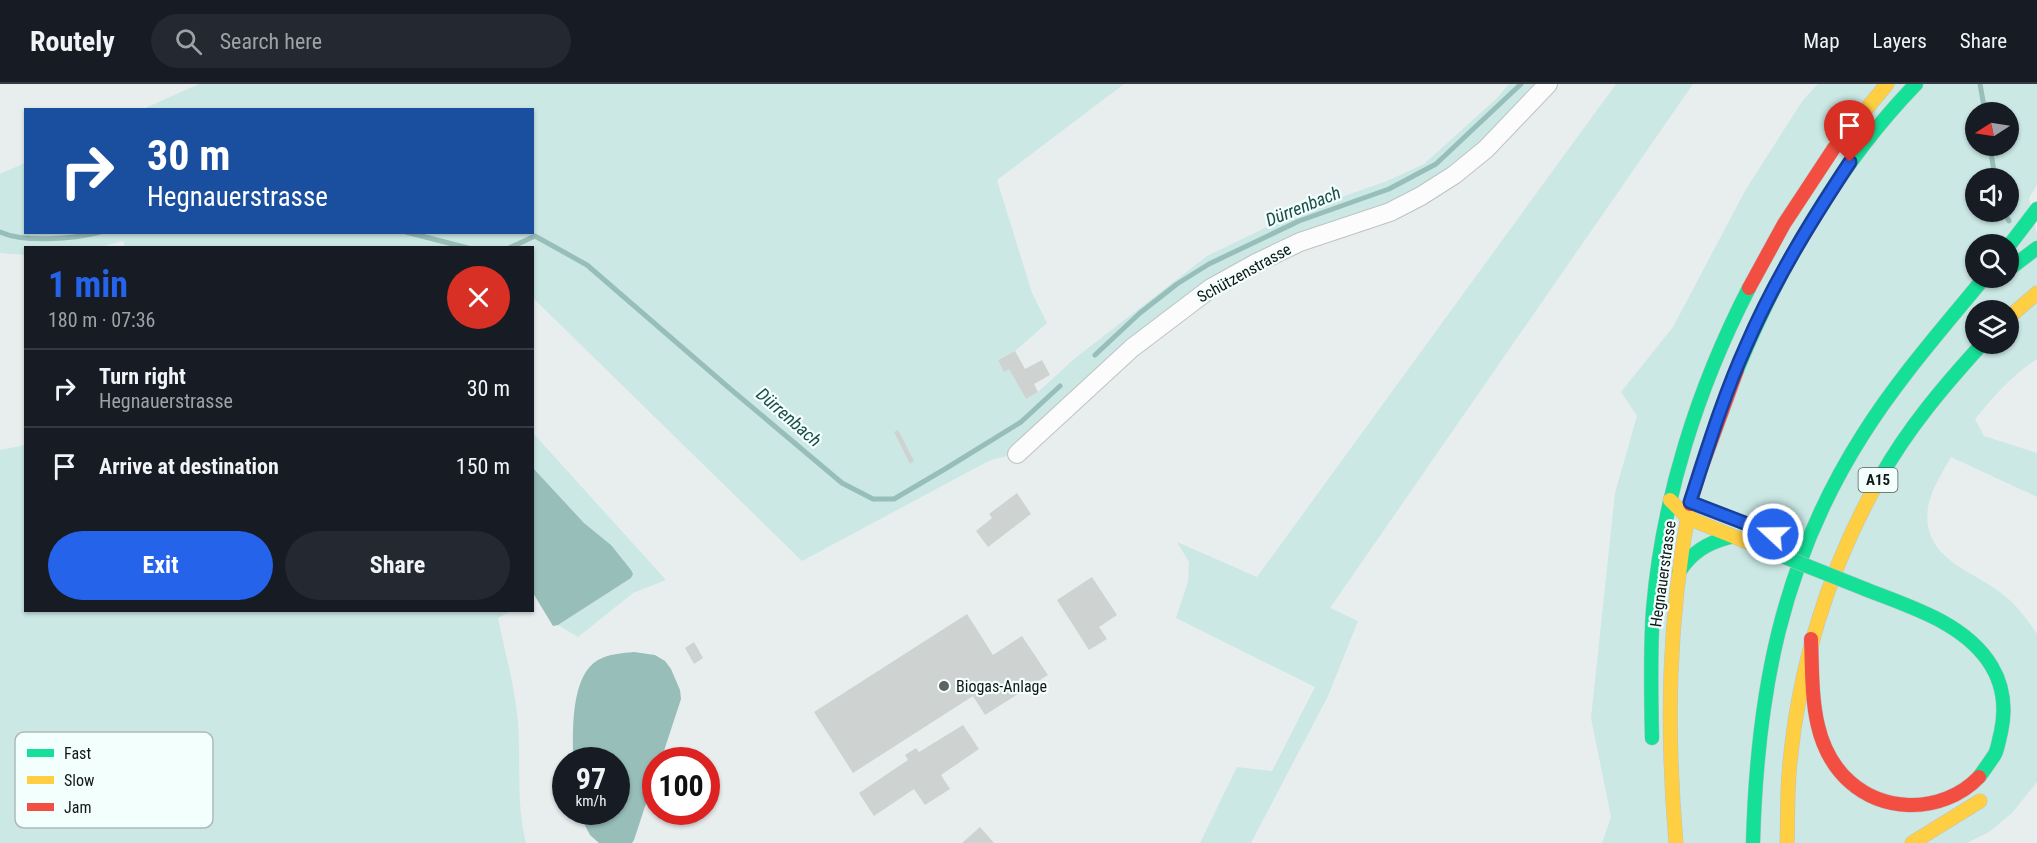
<!DOCTYPE html>
<meta charset="utf-8">
<style>
:root{--surface:#171b24;--page:#242831;--text:#f1f3f6;--muted:#9ea1a6;--line:#363941;--accent:#2563eb}
body{margin:0;font-family:"Roboto Condensed",sans-serif;background:var(--page);color:var(--text);height:100vh;display:flex;flex-direction:column;font-size:22px;white-space:nowrap}
*{box-sizing:border-box;margin:0}
p{font-size:20px;color:var(--muted)}
.icon{flex:none;width:33px;height:33px;fill:none;stroke:currentColor;stroke-width:2;stroke-linecap:round;stroke-linejoin:round}
.map{position:relative;flex:1;overflow:hidden}
.drawer{position:absolute;left:24px;top:162px;width:510px;height:366px;display:flex;flex-direction:column;background:var(--surface);border-radius:0px;box-shadow:0 2px 4px #0004}
.drawer>*{flex:none}
.banner{position:absolute;left:24px;top:24px;width:510px;height:126px;border-radius:0px;box-shadow:0 2px 4px #0004;background:#1a4fa0;color:#fff;overflow:hidden}
.needle{width:39px;rotate:258deg}
.controls{position:absolute;left:1965px;top:18px;display:grid;gap:12px}
.controls a{display:grid;place-items:center;width:54px;height:54px;border-radius:50%;background:var(--surface);box-shadow:0 2px 4px #0004;font-size:30px}
.speed{position:absolute;left:552px;top:663px;display:flex;gap:12px;font-size:30px;font-weight:700;text-align:center}
.speed>*{display:grid;place-content:center;width:78px;height:78px;border-radius:50%;background:var(--surface);box-shadow:0 2px 4px #0004;line-height:1}
.speed small{font-size:15px;font-weight:400}
.speed .limit{border:9px solid #d22;background:#fff;color:#111}
.pin{position:absolute;display:grid;place-items:center;width:51px;height:51px;color:#fff;margin:-62px -26px;border-radius:50% 50% 50% 0;rotate:-45deg;box-shadow:0 0 6px #0007}
.pin .icon{rotate:45deg}
.me{position:absolute;width:66px;margin:-33px;rotate:291deg;stroke-linejoin:round;filter:drop-shadow(0 0 4px #0008)}
.turn{display:flex;align-items:center;gap:21px;height:126px;padding:0 24px;font-size:27px}
.turn .icon{width:78px;height:78px;stroke-width:2.5}
.turn b{display:block;font-size:42px;line-height:51px}
.round{display:grid;place-items:center;flex:none;width:63px;height:63px;border-radius:32px;background:var(--page)}
.head{display:flex;align-items:center;justify-content:space-between;height:102px;padding:0 24px}
h1{font-size:36px;font-weight:700;line-height:45px;color:var(--accent)}
.cta{display:flex;gap:12px;margin-top:auto;padding:12px 24px}
.cta a{flex:1;height:69px;border-radius:36px;background:var(--accent);color:#fff;font-size:24px;font-weight:700;line-height:69px;text-align:center}
.cta a+a{background:var(--page);color:var(--text)}
ul{padding:0;list-style:none}
li{display:flex;align-items:center;gap:18px;height:78px;padding:0 24px;border-top:2px solid var(--line)}
li div{flex:1}
li b{display:block;font-size:22px}
li em{font-style:normal}
header{display:flex;align-items:center;gap:36px;box-sizing:border-box;height:84px;padding:0 30px;background:var(--surface);border-bottom:2px solid var(--line)}
header strong{font-size:28px}
nav{display:flex;gap:33px;margin-inline-start:auto;font-size:21px}
.search{width:420px;height:54px;background:var(--page);display:flex;align-items:center;gap:15px;box-sizing:border-box;padding:0 21px;border-radius:33px;color:var(--muted);font-size:22px}
.map>svg:first-child{display:block}
</style>
<header>
<strong>Routely</strong>
<div class="search"><svg class="icon" aria-label="search" viewBox="0 0 24 24"><circle cx="10" cy="10" r="6"/><path d="M15 15l6 6"/></svg>Search here</div>
<nav><a>Map</a><a>Layers</a><a>Share</a></nav>
</header>
<div class="map">
<svg width="2037" height="759" viewBox="0 0 2037 759">
<rect width="100%" height="100%" fill="#e8eeee"/>
<!-- green -->
<g fill="#cbe8e5" fill-rule="evenodd">
<polygon points="199,0 1124,0 997,96 1032,209 1047,239 1015,267 998,276 1004,287 1009,285 1026,315 1038,308 1074,275 1207,172 1296,129 1387,97 1424,80 1496,15 1509,0 1548,0 1454,91 1211,204 1017,370 994,375 981,381 802,477 533,214 532,164 125,164 123,157 100,163 26,164 25,171 0,169 0,90 25,79 26,148 532,148 532,26 143,25"/>
<polygon points="1616,0 1693,0 1330,524 1358,537 1328,612 1251,759 1200,759 1237,683 1272,687 1315,603 1176,534 1188,498 1189,478 1177,458 1257,493"/>
<path d="M1818 0H2037V101L2029 114 2037 151V275C2013 290 1993 313 1975 335L1984 352 2037 369V413L1951 373C1943 388 1931 405 1928 423 1921 471 1965 484 1997 506 2013 517 2026 533 2037 550V698L2012 729 1989 748 1967 759H1602L1611 733 1591 634 1615 409 1637 332 1621 308 1673 243 1746 105 1803 16ZM1976 28H2008V62H1976ZM1976 94H2008V128H1976ZM1976 160H2008V194H1976ZM1976 226H2008V260H1976Z"/>
<polygon points="532,348 666,496 633,509 578,553 558,541 631,494 611,461 584,439 533,384"/>
<path d="M25 361 26 526 511 527 498 534C505 568 515 603 518 639 521 679 516 720 526 759H0V366Z"/>
</g>
<!-- water -->
<g fill="#98beba">
<polygon points="533,384 584,439 611,461 631,486 633,490 631,494 558,541 553,542 533,509"/>
<path d="M634 568 655 571 665 577 671 585 680 606 681 615 661 676H656L655 692 634 756 632 759H599L590 751 578 728H616V676H573C573 649 570 592 598 576 609 570 622 569 634 568Z"/>
</g>
<g fill="none" stroke-linecap="round" stroke-linejoin="round">
<!-- stream -->
<g stroke="#98beba" stroke-width="5">
<polyline points="1980,0 1985,28"/>
<polyline points="1990,62 1995,94"/>
<polyline points="2004,128 2009,137"/>
<path d="M0 148C25 159 74 155 100 148"/>
<polyline points="406,148 468,164"/>
<polyline points="509,164 535,152 587,181 728,303 842,399 873,415 894,415 945,385 1021,338 1060,302"/>
<polyline points="1095,271 1140,229 1177,200 1209,180 1299,137 1389,105 1436,80 1521,0"/>
</g>
</g>
<!-- building -->
<g fill="#ced3d2">
<polygon points="1015,267 1025,285 1042,276 1050,291 1034,300 1038,308 1026,315 1009,285 1004,288 998,276"/>
<polygon points="898,346 914,377 910,380 894,348"/>
<polygon points="1017,409 1031,430 988,463 976,447 992,434 989,430"/>
<polygon points="1092,493 1117,531 1099,543 1107,555 1089,566 1057,516"/>
<polygon points="967,530 993,571 1022,552 1048,591 985,631 973,612 853,689 814,628"/>
<polygon points="694,558 703,574 694,580 685,564"/>
<polygon points="963,641 979,665 941,691 950,705 925,721 914,705 874,732 859,709 908,676 905,671 916,664 919,668"/>
<polygon points="980,743 994,759 962,759"/>
</g>
<g fill="none" stroke-linecap="round" stroke-linejoin="round">
<defs>
<polyline id="street" points="1017,370 1132,264 1211,204 1256,179 1300,158 1390,128 1421,112 1454,91 1486,65 1548,0"/>
<g id="fast">
<polyline points="2008,163 2037,125"/>
<polyline points="2008,186 2037,164"/>
<path d="M1737 286C1779 184 1839 79 1916 0"/>
<path d="M1880 394C1908 344 1943 303 1982 260"/>
<path d="M1679 488C1692 468 1707 459 1730 453"/>
<path d="M1865 505C1890 515 1917 524 1941 537 1985 561 2012 597 2001 648 1999 655 1998 664 1995 670 1990 678 1984 686 1979 693"/>
<path d="M1652 654C1651 611 1650 569 1653 526 1662 415 1698 303 1749 204"/>
<path d="M1753 759C1757 610 1781 480 1862 352 1897 296 1942 245 1984 194"/>
</g>
<g id="slow">
<polyline points="1834,64 1887,0"/>
<polyline points="2008,234 2037,209"/>
<polyline points="1670,416 1688,434 1767,466"/>
<path d="M1676 759C1666 643 1668 535 1690 420"/>
<path d="M1787 759C1788 736 1787 713 1789 690 1797 587 1828 485 1880 394"/>
<polyline points="1912,759 1980,717"/>
</g>
<g id="jam">
<polyline points="1749,204 1784,140 1834,64"/>
<polyline points="1690,420 1699,390 1737,286"/>
<path d="M1811 555C1813 605 1809 662 1850 698 1867 713 1886 720 1908 721 1934 722 1961 712 1979 693"/>
</g>
</defs>
<!-- street casing -->
<use href="#street" stroke="#bec3c3" stroke-width="20"/>
<!-- fast casing -->
<use href="#fast" stroke="#bec3c3" stroke-width="15"/>
<!-- slow casing -->
<use href="#slow" stroke="#bec3c3" stroke-width="15"/>
<!-- jam casing -->
<use href="#jam" stroke="#bec3c3" stroke-width="15"/>
<!-- street -->
<use href="#street" stroke="#fcfcfc" stroke-width="18"/>
<!-- fast -->
<use href="#fast" stroke="#16e098" stroke-width="14"/>
<!-- slow -->
<use href="#slow" stroke="#ffcf43" stroke-width="14"/>
<!-- jam -->
<use href="#jam" stroke="#f24e42" stroke-width="14"/>
<defs>
<polyline id="fast-bridge" points="1767,466 1865,505"/>
</defs>
<!-- fast-bridge casing -->
<use href="#fast-bridge" stroke="#bec3c3" stroke-width="15" stroke-linecap="butt"/>
<!-- fast-bridge -->
<use href="#fast-bridge" stroke="#16e098" stroke-width="14"/>
</g>
<g fill="none" stroke-linecap="round" stroke-linejoin="round">
<defs>
<path id="route" d="M1773 450 1690 418C1707 366 1723 313 1746 262 1774 197 1811 137 1850 78"/>
</defs>
<!-- route casing -->
<use href="#route" stroke="#184099" stroke-width="15"/>
<!-- route -->
<use href="#route" stroke="#2563eb" stroke-width="10"/>
</g>
<!-- markers -->
<circle fill="#5d6262" stroke="#f2fffd" stroke-width="2" cx="944" cy="602" r="6"/>
<g text-anchor="middle" dominant-baseline="central" stroke-width="4.5" stroke-linejoin="round" paint-order="stroke">
<!-- shield labels -->
<rect fill="#f2fffd" stroke="#555c5b" stroke-width="1.5" x="1858.5" y="384" width="39" height="24" rx="4.5"/>
<g font-size="15" font-weight="bold" fill="#121616">
<text x="1878" y="396">A15</text>
</g>
<!-- street labels -->
<g font-size="16" fill="#121616" stroke="#f2fffd">
<text transform="translate(1244 189) rotate(-29)">Schützenstrasse</text>
<text transform="translate(1663 490) rotate(-82)">Hegnauerstrasse</text>
</g>
<!-- poi labels -->
<g font-size="16" fill="#121616" stroke="#f2fffd" text-anchor="start">
<text x="956" y="602">Biogas-Anlage</text>
</g>
<!-- water labels -->
<g font-size="18" font-style="italic" fill="#1d4c48" stroke="#f2fffd">
<text transform="translate(1303 122) rotate(-22)">Dürrenbach</text>
<text transform="translate(789 333) rotate(41)">Dürrenbach</text>
</g>
</g>
<!-- legend -->
<rect x="15" y="648" width="198" height="96" rx="9" fill="#f2fffd" stroke="#afb9b8" stroke-width="1.5"/>
<rect x="27" y="665" width="27" height="8" fill="#16e098"/>
<rect x="27" y="692" width="27" height="8" fill="#ffcf43"/>
<rect x="27" y="719" width="27" height="8" fill="#f24e42"/>
<g font-size="16" fill="#121616">
<text x="64" y="675">Fast</text>
<text x="64" y="702">Slow</text>
<text x="64" y="729">Jam</text>
</g>
</svg>
<div class="controls">
<a><svg class="needle" viewBox="-14 -14 28 28"><path d="M0-13l5 13h-10z" fill="#e53935"/><path d="M0 13l5-13h-10z" fill="#9ea1a6"/></svg></a>
<a><svg class="icon" aria-label="sound" viewBox="0 0 24 24"><path d="M4 9h4l5-4v14l-5-4H4zM17 9q2 3 0 6"/></svg></a>
<a><svg class="icon" aria-label="search" viewBox="0 0 24 24"><circle cx="10" cy="10" r="6"/><path d="M15 15l6 6"/></svg></a>
<a><svg class="icon" aria-label="layers" viewBox="0 0 24 24"><path d="M12 4l9 5-9 5-9-5zM3 14l9 5 9-5"/></svg></a>
</div>
<div class="speed"><div>97<small>km/h</small></div><div class="limit">100</div></div>
<div class="pin" style="left:1850px;top:78px;background:#d93025"><svg class="icon" aria-label="arrive" viewBox="0 0 24 24"><path d="M6 21V4h12l-3 4 3 4H6"/></svg></div>
<svg class="me" style="left:1773px;top:450px" viewBox="-20 -20 40 40"><circle r="17" fill="#2563eb" stroke="#fff" stroke-width="3"/><path d="M0-11L8 9 0 5-8 9z" fill="#fff"/></svg>
<div class="banner">
<div class="turn"><svg class="icon" aria-label="right" viewBox="0 0 24 24"><path d="M7 20v-9h11M14 6l5 5-5 5"/></svg><div><b>30 m</b>Hegnauerstrasse</div></div>
</div>
<section class="drawer">
<div class="head"><div><h1>1 min</h1><p>180 m · 07:36</p></div><a class="round" style="background:#d93025;color:#fff"><svg class="icon" aria-label="close" viewBox="0 0 24 24"><path d="M6 6l12 12M18 6L6 18"/></svg></a></div>
<ul>
<li><svg class="icon" aria-label="right" viewBox="0 0 24 24"><path d="M7 20v-9h11M14 6l5 5-5 5"/></svg><div><b>Turn right</b><p>Hegnauerstrasse</p></div><em>30 m</em></li>
<li><svg class="icon" aria-label="arrive" viewBox="0 0 24 24"><path d="M6 21V4h12l-3 4 3 4H6"/></svg><div><b>Arrive at destination</b></div><em>150 m</em></li>
</ul>
<div class="cta"><a>Exit</a><a>Share</a></div>
</section>
</div>
